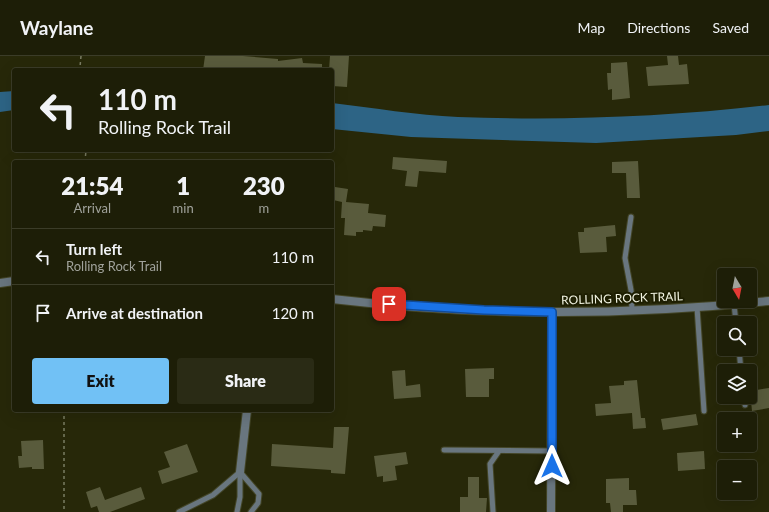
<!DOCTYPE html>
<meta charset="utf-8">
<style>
:root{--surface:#1d1e07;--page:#2a2b15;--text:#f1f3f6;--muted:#a0a29b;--line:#3b3c28;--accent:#71c1f5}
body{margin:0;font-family:Lato,sans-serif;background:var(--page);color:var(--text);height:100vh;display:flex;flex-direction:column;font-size:15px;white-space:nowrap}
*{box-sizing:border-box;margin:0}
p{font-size:13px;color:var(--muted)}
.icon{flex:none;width:22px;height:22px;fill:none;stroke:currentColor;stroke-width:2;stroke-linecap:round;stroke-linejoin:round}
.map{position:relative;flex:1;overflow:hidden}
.drawer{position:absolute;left:12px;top:104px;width:322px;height:252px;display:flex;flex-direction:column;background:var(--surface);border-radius:4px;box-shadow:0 4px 16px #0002,0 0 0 1px var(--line)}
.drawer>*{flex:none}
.guide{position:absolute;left:12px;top:12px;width:322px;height:84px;border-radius:4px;box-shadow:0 4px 16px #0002,0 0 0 1px var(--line);background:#1d1e07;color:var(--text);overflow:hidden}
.needle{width:26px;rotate:170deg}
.fabs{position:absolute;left:717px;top:212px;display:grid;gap:8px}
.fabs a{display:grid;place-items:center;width:40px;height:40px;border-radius:4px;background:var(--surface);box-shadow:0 4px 16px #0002,0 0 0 1px var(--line);font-size:20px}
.pin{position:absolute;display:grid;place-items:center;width:34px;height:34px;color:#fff;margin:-17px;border-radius:8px;box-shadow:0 2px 6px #0006}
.me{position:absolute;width:44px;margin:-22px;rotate:0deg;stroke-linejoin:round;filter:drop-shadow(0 0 3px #0008)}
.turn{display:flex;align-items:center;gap:14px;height:84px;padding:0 20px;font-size:18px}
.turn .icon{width:52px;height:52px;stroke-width:2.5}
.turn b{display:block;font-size:28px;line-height:34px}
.eta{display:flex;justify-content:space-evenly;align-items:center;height:68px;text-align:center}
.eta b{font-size:24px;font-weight:800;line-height:28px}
.primary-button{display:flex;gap:8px;margin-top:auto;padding:8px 20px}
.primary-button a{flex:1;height:46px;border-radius:4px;background:var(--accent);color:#111;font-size:16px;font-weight:800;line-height:46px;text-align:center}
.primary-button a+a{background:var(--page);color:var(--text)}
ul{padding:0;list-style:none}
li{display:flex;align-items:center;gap:12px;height:56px;padding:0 20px;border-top:1px solid var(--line)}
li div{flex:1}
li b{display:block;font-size:15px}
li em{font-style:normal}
header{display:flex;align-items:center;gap:24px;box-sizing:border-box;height:56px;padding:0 20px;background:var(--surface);border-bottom:1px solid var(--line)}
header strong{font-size:19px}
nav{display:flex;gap:22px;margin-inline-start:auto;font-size:14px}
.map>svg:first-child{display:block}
</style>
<header>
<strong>Waylane</strong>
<nav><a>Map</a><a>Directions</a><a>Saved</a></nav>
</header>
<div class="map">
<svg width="769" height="456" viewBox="0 0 769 456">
<rect width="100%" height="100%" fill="#272809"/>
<!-- water -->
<g fill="#2d6485">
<polygon points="14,35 14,54 0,56 0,36"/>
<path d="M332 47C374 52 416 59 458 61 561 65 667 61 769 49V75L736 79 596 87 411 81 332 73Z"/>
</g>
<!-- building -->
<g fill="#595b3c">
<polygon points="205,0 243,0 278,3 278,5 302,2 303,7 322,8 322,14 203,14"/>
<polygon points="330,0 349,0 347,31 332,30 332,14 329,14"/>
<polygon points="667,0 678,0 679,9 687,8 689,28 648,30 646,11 668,9"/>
<polygon points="627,6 630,42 612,44 612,33 608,34 607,17 611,17 611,7"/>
<polygon points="393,101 447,105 446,117 419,115 417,131 405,130 407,115 392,113"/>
<polygon points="638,105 640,142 627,142 626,117 612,117 612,106"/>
<polygon points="335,131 348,133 346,146 369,148 368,157 386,159 385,171 373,170 372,175 363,174 363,176 356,176 356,180 344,179 345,162 341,162 342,146 333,144"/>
<polygon points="615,169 616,180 606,181 607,196 580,197 578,176 584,176 584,172"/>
<polygon points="494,312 494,323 489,323 489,341 466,341 465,313"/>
<polygon points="405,314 406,330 420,328 421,341 394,343 392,315"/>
<polygon points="637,324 641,362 645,362 646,372 633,373 632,357 596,360 595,348 611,347 609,330 624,329 624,325"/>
<polygon points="769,332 769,352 752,355 750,335"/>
<polygon points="696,358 698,369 663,374 661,363"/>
<polygon points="334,371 349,371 345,418 331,417 331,414 271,410 272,388 333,392"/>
<polygon points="43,384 44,413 32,413 32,411 19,412 18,400 22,400 21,385"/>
<polygon points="187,388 198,416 162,428 158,415 170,411 164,396"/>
<polygon points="704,395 705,413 678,415 677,397"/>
<polygon points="406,396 408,408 395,410 397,424 383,426 383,420 377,421 374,400"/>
<polygon points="468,421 479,421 479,442 487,442 486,456 460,456 460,441 468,441"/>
<polygon points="629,422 629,434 636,434 637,449 623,449 623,456 611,456 610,447 606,447 606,423"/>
<polygon points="100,431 105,444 141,431 145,443 110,456 99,456 97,450 91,452 86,436"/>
</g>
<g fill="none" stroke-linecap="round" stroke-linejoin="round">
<defs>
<g id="lane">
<polyline points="631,161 625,202 631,234 632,254"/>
<polyline points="734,248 736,267"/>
<polyline points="697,251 704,355"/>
<polyline points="739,293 741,315"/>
<polyline points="744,341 745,349"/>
<polyline points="444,394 552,395"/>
<polyline points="240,416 259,438 258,447 251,456"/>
<polyline points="179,456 213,439 240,416"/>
<polyline points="237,456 240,441 240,416"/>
<polyline points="493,456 490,408 499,395"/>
</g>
<g id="street">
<polyline points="0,227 14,225"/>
<path d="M332 243C476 260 624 260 769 245"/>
<polyline points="240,416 247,354"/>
<polyline points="551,456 552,256"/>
</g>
</defs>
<!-- lane casing -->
<use href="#lane" stroke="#434527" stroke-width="7"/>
<!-- street casing -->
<use href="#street" stroke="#434527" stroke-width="10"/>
<!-- path -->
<g stroke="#7a7c62" stroke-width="1.5" stroke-dasharray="3 3" stroke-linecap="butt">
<polyline points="81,0 80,11 84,14"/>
<polyline points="85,106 86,94"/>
<polyline points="64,354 64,456"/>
</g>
<!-- lane -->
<use href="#lane" stroke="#69767f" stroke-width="5"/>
<!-- street -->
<use href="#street" stroke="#69767f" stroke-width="8"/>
</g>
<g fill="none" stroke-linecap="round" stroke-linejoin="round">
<defs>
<polyline id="route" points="389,248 484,254 552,256 552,410"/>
</defs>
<!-- route casing -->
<use href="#route" stroke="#114b97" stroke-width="10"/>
<!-- route -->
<use href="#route" stroke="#1a73e8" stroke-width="7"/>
</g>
<g text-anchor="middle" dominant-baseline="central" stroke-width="4" stroke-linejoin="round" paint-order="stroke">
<!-- street labels -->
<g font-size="12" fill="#f2f4e2" stroke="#1d1e01">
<text transform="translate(622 242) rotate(-2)">ROLLING ROCK TRAIL</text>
</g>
</g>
</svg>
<div class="fabs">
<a><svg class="needle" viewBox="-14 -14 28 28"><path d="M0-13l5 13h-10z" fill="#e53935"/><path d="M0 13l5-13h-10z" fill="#a0a29b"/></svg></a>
<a><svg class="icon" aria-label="search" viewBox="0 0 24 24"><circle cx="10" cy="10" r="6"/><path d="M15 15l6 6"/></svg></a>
<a><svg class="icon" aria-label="layers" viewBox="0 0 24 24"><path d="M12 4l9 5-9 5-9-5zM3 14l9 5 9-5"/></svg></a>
<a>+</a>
<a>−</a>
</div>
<div class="pin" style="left:389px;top:248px;background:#d93025"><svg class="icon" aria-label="arrive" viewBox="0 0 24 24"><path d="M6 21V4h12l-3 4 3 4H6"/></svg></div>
<svg class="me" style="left:552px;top:410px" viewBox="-20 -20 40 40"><path d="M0-17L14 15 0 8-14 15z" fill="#1a73e8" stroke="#fff" stroke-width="4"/></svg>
<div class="guide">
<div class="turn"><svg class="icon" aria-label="left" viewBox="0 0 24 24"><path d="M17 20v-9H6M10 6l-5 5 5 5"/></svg><div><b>110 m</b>Rolling Rock Trail</div></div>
</div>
<section class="drawer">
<div class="eta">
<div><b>21:54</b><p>Arrival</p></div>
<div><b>1</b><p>min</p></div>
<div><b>230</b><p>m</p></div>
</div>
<ul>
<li><svg class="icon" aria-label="left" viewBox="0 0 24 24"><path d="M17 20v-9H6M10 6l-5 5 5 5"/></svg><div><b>Turn left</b><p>Rolling Rock Trail</p></div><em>110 m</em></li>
<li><svg class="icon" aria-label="arrive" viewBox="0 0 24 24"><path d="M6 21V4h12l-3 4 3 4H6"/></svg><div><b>Arrive at destination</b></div><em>120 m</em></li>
</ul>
<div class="primary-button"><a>Exit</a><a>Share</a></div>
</section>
</div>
